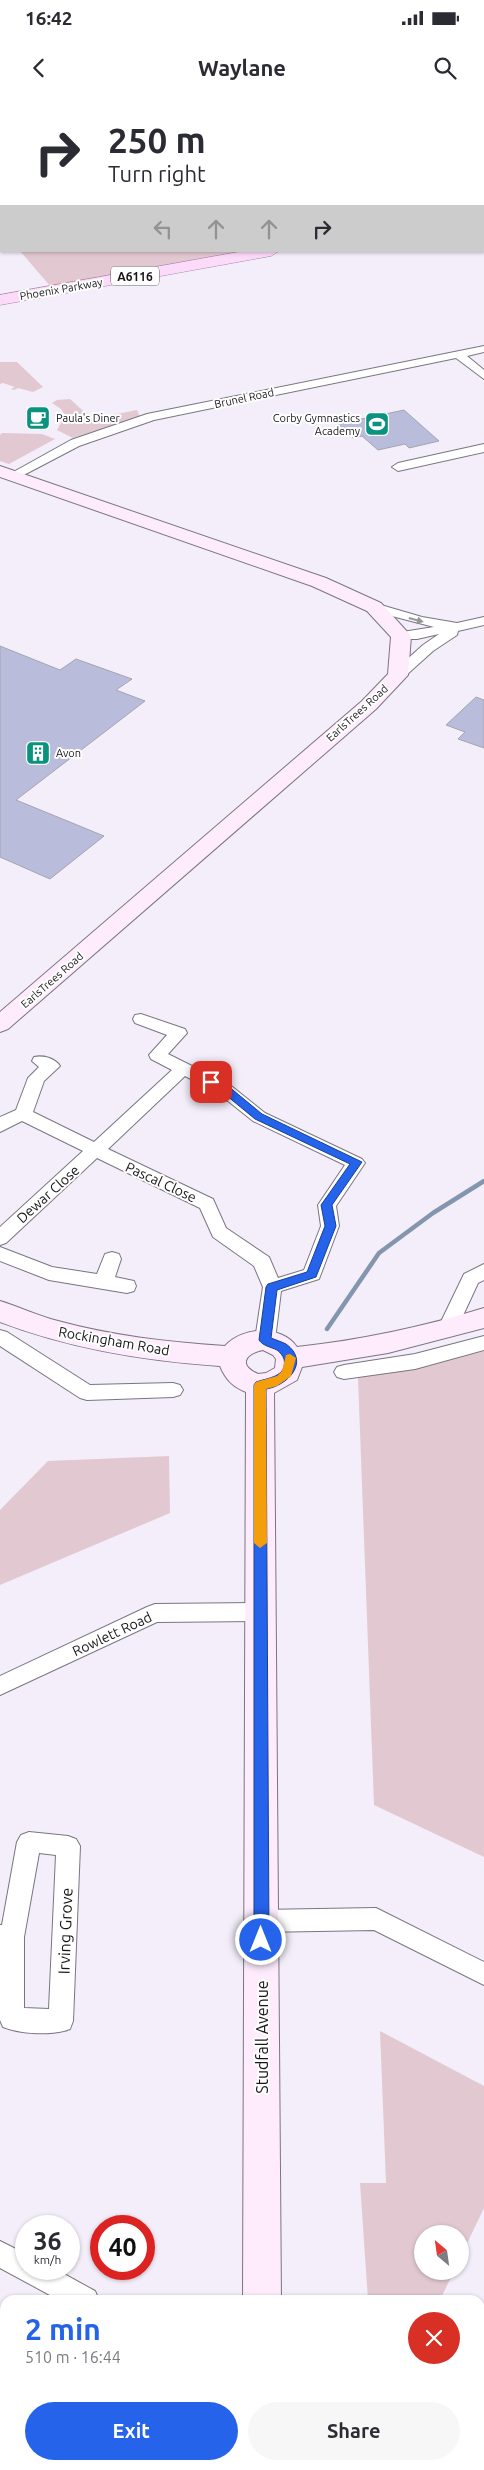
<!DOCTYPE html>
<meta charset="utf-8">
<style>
:root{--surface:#fff;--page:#f7f7f7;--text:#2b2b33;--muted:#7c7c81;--accent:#2563eb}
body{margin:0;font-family:Ubuntu,sans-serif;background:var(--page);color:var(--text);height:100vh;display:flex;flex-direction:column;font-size:19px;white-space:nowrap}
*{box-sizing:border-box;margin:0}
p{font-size:16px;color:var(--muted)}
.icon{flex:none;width:28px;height:28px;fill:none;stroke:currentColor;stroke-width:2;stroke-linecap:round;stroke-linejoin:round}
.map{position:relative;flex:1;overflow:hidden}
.panel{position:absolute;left:0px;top:2195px;width:485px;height:175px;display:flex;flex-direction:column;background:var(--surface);border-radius:15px 15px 0 0;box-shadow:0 1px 4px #0004}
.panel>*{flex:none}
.banner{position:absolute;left:0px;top:0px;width:485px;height:152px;box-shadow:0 1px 4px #0004;background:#fff;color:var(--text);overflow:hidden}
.needle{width:32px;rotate:331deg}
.fabs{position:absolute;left:414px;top:2125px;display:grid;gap:10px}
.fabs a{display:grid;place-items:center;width:55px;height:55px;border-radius:50%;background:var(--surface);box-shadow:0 1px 4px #0004;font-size:25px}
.speed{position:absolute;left:15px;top:2115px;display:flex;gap:10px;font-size:25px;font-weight:700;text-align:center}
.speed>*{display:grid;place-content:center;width:65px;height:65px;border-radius:50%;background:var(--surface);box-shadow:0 1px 4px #0004;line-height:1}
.speed small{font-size:12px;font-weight:400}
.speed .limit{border:8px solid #d22;background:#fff;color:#111}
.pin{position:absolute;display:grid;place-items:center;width:42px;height:42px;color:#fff;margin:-21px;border-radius:10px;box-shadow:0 2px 8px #0006}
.me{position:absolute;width:55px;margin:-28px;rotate:0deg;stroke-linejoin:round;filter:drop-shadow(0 0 4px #0008)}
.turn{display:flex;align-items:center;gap:18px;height:105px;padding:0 25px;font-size:22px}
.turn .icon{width:65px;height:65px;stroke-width:2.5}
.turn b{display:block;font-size:35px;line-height:42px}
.lanes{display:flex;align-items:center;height:48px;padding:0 25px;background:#0003;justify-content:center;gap:25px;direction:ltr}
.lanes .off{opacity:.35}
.round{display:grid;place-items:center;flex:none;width:52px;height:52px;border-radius:26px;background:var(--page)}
.summary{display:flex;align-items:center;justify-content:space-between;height:85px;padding:0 25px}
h1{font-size:30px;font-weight:700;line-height:38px;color:var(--accent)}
.button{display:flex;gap:10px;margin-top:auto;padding:10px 25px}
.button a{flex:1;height:58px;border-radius:30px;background:var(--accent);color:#fff;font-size:20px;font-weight:700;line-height:58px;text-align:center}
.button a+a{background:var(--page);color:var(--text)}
.status{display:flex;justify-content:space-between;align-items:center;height:35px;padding:0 25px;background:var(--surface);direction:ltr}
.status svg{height:14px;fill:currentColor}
header{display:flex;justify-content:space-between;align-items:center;height:65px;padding:0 25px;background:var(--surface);font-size:22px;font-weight:700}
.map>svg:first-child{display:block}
</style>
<div class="status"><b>16:42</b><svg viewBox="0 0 49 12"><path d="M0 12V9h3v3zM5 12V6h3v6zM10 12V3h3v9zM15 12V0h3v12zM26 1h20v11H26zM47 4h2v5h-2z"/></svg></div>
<header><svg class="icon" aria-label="back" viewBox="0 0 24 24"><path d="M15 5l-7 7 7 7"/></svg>Waylane<svg class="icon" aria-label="search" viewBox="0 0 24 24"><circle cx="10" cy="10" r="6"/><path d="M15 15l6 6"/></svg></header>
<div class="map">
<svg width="484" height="2370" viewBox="0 0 484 2370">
<rect width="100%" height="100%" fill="#f3eefa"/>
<!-- green -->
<g fill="#e2c9d1">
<polygon points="0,0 484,0 484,75 484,1 1,1 1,130"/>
<polygon points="20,151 244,151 51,187"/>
<polygon points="0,262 17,262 43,287 33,292 18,288 14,290 11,289 15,287 3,283 0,284"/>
<polygon points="70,299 92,319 137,310 140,317 73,338 57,330 65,315 61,309 52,303 57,300"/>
<polygon points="2,333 42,334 55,339 9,364 0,361 0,335"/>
<polygon points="484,1251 484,1757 374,1705 358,1278 400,1271"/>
<polygon points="169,1356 170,1413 0,1485 0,1410 48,1361"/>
<polygon points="380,1931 484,1986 484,2108 460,2158 460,2134 422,2134 422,2171 454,2171 440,2200 368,2200 360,2083 386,2083"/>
</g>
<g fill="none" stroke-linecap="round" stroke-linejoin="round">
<!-- stream -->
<polyline stroke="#8396ae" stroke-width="4.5" points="327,1229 379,1153 433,1113 484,1081"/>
</g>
<!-- building -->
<g fill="#b9bddb" stroke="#a3a5b0">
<polygon points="404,310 439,341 409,348 405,344 378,350 362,336 353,338 338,324"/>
<polygon points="0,546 60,570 76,559 132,579 116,590 145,601 16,700 104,736 50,779 0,757"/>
<polygon points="476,597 484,600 484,648 458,639 465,632 446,625"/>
</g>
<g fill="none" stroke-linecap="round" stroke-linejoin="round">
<defs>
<g id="street">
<rect x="0" y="145" width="1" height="6"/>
<polygon points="484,246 484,252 467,256 484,270 484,279 456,258 154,320 79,346 18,378 14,379 8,375 71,340 147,314"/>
<polygon points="484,344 484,352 398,371 392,367 398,363"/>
<polygon points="374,503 422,517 457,523 484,517 484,525 458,531 457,535 433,551 403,578 393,578 391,575 393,572 423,545 439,534 417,539 396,539 394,536 396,533 434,527 369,510 367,507"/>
<path d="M141 914 185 929 187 933 168 954 230 985 265 1013 362 1059 365 1063 336 1106 339 1126 319 1179 281 1191 275 1240 272 1245 265 1247 258 1245 255 1240 263 1187 254 1166 213 1137 200 1108 97 1058 6 1143 0 1145V1127L83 1051 22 1021 0 1032V1017L16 1010 28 978 39 967 32 961 34 957C43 955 55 958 60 966L44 981 33 1012 94 1042 172 970 151 959 149 955 167 935 135 923 133 919 135 915ZM185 976 218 993 253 1021 345 1065 318 1105 321 1126 304 1170 278 1178 269 1157 226 1128 213 1099 108 1049Z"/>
<polygon points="0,1147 52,1167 97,1174 105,1154 112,1152 119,1154 121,1159 115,1177 134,1181 136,1186 134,1191 127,1193 49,1180 0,1161"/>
<polygon points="484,1164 484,1180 478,1183 454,1235 447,1237 440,1235 437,1230 464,1174"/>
<polygon points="0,1230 7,1232 90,1285 173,1283 180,1285 183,1290 180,1295 173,1297 87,1300 80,1298 0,1246"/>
<polygon points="484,1236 484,1250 415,1269 344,1279 337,1277 334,1272 337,1267 344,1265 415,1254"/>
<polygon points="261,1503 269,1506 272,1512 269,1518 261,1521 157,1522 0,1595 0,1576 147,1507 155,1504"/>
<path d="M29 1732 68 1736 76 1739 80 1746 73 1921 70 1929C52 1936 21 1934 3 1927L0 1920V1825H2L17 1742 21 1735ZM39 1753 56 1755 49 1909 24 1908V1837Z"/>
<polygon points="376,1808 484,1862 484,1885 374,1830 261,1832 253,1829 249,1821 253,1813 261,1810"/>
<polygon points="0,2141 26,2154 26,2169 55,2169 95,2191 99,2200 59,2200 0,2168"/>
<polygon points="378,2365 413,2365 415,2370 380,2370"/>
</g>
<g id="secondary">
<polygon points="0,366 326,478 381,503 411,536 408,575 376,609 8,929 0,932 0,912 362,601 388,574 391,537 367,511 312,486 0,377"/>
<path d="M0 1201C20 1207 38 1216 58 1221 113 1236 168 1242 225 1246 242 1227 281 1224 297 1247 361 1240 423 1227 484 1208V1228L388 1253 302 1267 297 1280 274 1293 281 2200H243L246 1292C233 1287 226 1280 220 1266 145 1261 71 1249 0 1222ZM263 1250 273 1255 276 1259 275 1268 266 1273 258 1274C238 1265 245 1254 263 1250Z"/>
<polygon points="201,2365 241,2365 239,2370 199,2370"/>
</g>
<polygon id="primary" points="244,151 279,151 271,156 0,205 0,195"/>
</defs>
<!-- street casing -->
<use href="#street" stroke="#7a7680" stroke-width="2"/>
<!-- secondary casing -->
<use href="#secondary" stroke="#7a7680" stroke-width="2"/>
<!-- primary casing -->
<use href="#primary" stroke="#ab85a8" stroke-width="1"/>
<!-- street -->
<use href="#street" fill="#fff" fill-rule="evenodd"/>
<!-- secondary -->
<use href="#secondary" fill="#feecfc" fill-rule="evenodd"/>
<!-- primary -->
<use href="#primary" fill="#fcdaf9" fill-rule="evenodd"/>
</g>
<!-- one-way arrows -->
<defs><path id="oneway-solid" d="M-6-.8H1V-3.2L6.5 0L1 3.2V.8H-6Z" transform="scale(1.25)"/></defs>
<use fill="#979698" href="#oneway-solid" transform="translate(416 520) rotate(15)"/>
<!-- route -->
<path fill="#2563eb" stroke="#184099" d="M211 978 228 986 262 1014 362 1062 332 1105 336 1126 316 1177 277 1190 271 1238C276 1240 282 1242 286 1244 311 1262 287 1286 266 1289L269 1840 266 1844 261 1846 256 1844 254 1840V1285L256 1282C267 1278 288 1277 284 1259 283 1256 280 1252 277 1250 271 1247 263 1246 259 1240L266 1187 268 1184 307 1172 325 1126 321 1105 350 1064 255 1019 221 991 205 982Z"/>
<!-- slow -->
<polygon fill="#f59e0b" points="290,1254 296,1258 291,1276 277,1286 266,1289 267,1443 260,1448 254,1443 254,1285 256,1282 277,1276 282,1271 286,1255"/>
<!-- icons -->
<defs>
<symbol id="cafe-square" viewBox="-11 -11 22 22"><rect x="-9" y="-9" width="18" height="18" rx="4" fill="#09937e" stroke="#fefefe"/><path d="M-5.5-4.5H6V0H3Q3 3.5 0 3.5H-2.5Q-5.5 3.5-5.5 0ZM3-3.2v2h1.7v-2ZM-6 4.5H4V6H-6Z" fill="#fff"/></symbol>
<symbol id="stadium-square" viewBox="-11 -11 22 22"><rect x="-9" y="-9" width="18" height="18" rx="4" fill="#09937e" stroke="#fefefe"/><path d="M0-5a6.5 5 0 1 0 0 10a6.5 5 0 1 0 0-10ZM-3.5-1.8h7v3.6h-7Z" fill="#fff"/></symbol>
<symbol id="building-square" viewBox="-11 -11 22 22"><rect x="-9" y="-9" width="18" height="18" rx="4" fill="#09937e" stroke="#fefefe"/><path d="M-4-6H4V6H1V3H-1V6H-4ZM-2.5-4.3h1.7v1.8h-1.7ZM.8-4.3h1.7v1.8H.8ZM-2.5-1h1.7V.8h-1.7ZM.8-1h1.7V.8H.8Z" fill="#fff"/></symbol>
</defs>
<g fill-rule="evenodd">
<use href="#cafe-square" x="24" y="304" width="28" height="28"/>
<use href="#stadium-square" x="363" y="310" width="28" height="28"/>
<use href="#building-square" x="24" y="639" width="28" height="28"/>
</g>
<g text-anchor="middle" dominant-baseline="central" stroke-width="4" stroke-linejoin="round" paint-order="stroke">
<!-- far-street labels -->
<g font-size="11" fill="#171519" stroke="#fefefe">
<text transform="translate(61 189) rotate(-10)">Phoenix Parkway</text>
<text transform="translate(244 298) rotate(-12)">Brunel Road</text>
<text transform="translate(357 613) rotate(-42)">EarlsTrees Road</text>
<text transform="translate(52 880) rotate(-41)">EarlsTrees Road</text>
</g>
<!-- far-poi labels -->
<g font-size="11" fill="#171519" stroke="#fefefe" text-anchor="start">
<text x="56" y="318">Paula's Diner</text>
<text x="360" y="318" text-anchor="end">Corby Gymnastics<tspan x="360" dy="13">Academy</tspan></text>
<text x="56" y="653">Avon</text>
</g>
<!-- shield labels -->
<rect fill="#fefefe" stroke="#5c5b5e" stroke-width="1" x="111" y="166.5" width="48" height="19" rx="4"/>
<g font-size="12" font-weight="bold" fill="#171519">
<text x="135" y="176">A6116</text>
</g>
<!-- street labels -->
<g font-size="14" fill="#171519" stroke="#fefefe">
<text transform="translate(161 1082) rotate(25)">Pascal Close</text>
<text transform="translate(48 1094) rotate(-42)">Dewar Close</text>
<text transform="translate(114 1241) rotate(10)">Rockingham Road</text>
<text transform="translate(112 1534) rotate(-25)">Rowlett Road</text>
</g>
<!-- near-street labels -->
<g font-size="16" fill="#171519" stroke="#fefefe">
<text transform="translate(65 1831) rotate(-88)">Irving Grove</text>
<text transform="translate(262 1937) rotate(-90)">Studfall Avenue</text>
</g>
</g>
</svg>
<div class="fabs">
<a><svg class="needle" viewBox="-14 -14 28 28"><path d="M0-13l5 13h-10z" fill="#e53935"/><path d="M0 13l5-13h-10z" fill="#7c7c81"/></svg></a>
</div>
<div class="speed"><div>36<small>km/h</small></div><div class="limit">40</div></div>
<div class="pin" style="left:211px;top:982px;background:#d93025"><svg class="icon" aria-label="arrive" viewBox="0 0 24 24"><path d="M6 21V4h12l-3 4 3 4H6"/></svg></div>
<svg class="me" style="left:261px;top:1840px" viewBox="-20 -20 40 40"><circle r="17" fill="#2563eb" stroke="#fff" stroke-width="3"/><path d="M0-11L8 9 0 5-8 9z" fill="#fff"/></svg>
<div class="banner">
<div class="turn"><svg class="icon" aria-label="right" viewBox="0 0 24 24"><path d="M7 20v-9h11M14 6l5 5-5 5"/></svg><div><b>250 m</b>Turn right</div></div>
<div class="lanes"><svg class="icon off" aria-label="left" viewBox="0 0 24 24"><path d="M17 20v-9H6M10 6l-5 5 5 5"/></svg><svg class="icon off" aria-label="ahead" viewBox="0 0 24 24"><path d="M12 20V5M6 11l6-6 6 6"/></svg><svg class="icon off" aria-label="ahead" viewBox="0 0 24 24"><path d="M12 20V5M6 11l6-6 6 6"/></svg><svg class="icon" aria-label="right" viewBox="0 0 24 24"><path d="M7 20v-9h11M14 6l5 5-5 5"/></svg></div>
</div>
<section class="panel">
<div class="summary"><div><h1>2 min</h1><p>510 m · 16:44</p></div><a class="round" style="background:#d93025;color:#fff"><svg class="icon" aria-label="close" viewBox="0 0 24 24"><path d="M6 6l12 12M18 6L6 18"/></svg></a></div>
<div class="button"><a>Exit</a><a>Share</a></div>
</section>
</div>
